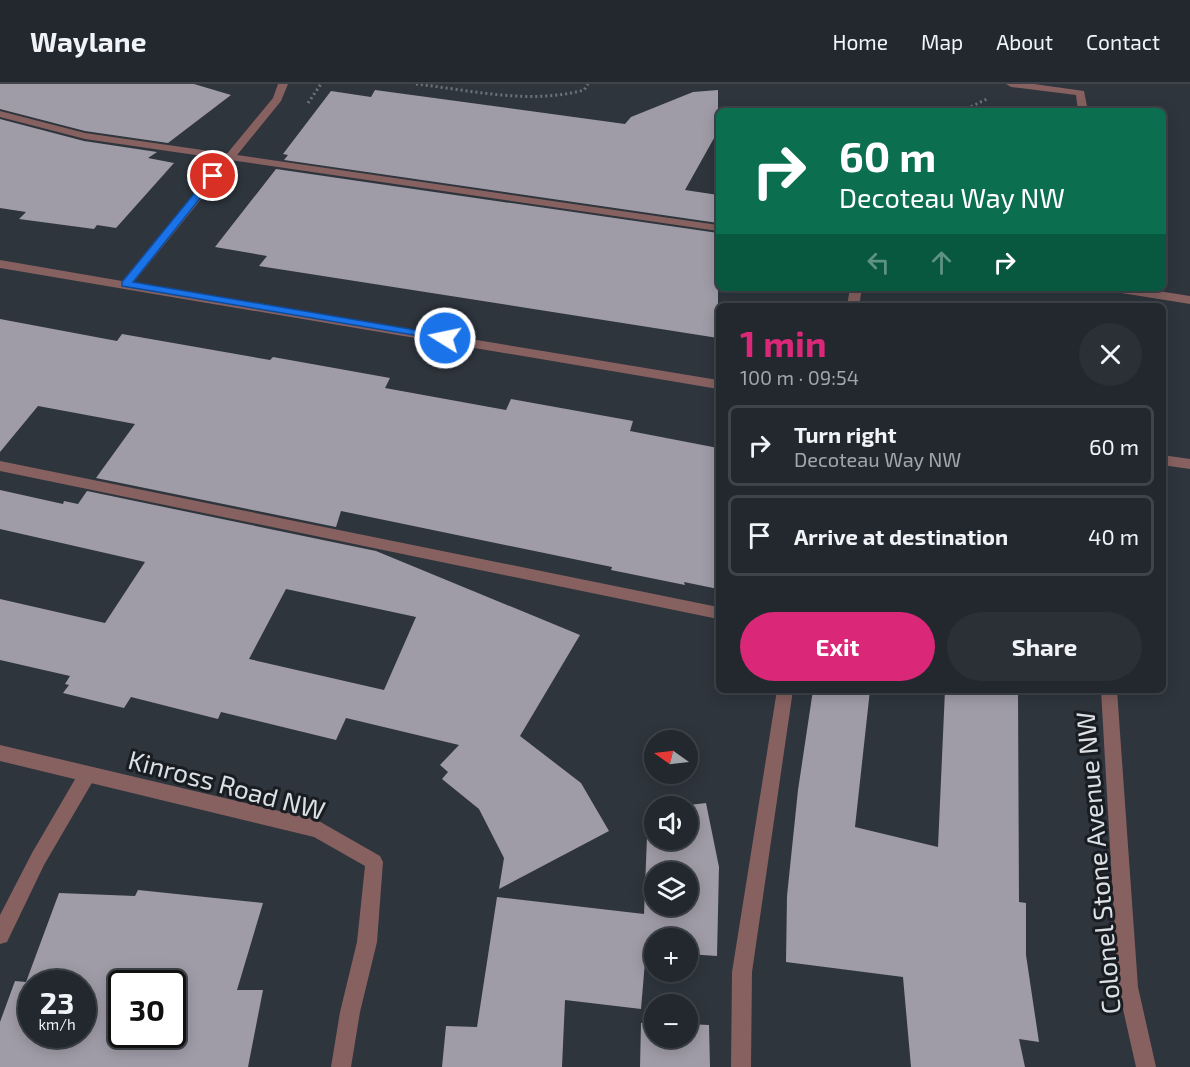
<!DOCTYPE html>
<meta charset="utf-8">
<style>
:root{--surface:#22282e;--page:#2a3036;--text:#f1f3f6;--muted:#a2a6aa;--line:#3f444a;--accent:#db2777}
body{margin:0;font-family:"Exo 2",sans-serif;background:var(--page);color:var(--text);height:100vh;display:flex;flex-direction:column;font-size:22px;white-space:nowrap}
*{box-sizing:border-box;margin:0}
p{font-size:20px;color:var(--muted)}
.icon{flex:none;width:33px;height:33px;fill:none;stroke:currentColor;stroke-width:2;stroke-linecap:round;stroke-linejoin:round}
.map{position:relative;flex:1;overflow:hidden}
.panel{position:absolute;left:716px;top:219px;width:450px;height:390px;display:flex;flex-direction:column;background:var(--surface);border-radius:9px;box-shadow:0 3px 15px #0003,0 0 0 2px var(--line)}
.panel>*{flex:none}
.banner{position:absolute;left:716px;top:24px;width:450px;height:183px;border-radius:9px;box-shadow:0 3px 15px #0003,0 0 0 2px var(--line);background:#0b6e4f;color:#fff;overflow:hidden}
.needle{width:39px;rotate:284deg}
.controls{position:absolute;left:644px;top:646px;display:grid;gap:12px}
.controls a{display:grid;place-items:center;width:54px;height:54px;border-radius:50%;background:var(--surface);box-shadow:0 3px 15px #0003,0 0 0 2px var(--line);font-size:30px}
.speed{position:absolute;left:18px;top:886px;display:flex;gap:12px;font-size:30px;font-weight:700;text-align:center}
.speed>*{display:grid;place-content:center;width:78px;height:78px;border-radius:50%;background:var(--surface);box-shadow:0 3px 15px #0003,0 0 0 2px var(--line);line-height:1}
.speed small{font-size:15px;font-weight:400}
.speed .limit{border:3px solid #111;border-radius:9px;background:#fff;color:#111}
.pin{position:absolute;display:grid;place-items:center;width:51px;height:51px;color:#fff;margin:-26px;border:3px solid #fff;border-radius:50%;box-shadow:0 2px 6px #0007}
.me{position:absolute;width:66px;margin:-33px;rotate:280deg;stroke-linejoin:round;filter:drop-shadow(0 0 4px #0008)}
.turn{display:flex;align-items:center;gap:21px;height:126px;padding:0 24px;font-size:27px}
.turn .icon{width:78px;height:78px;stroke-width:2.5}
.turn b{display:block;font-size:42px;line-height:51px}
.lanes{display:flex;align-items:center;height:57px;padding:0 24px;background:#0003;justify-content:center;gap:30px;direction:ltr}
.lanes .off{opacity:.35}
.round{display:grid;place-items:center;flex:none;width:63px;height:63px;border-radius:32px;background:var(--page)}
.head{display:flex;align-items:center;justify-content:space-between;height:102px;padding:0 24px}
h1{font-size:36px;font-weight:700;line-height:45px;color:var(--accent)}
.cta{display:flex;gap:12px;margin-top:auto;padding:12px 24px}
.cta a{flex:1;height:69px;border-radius:36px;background:var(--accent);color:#fff;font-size:24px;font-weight:700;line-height:69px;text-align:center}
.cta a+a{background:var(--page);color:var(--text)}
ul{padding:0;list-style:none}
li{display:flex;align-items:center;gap:18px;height:81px;margin:0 12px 9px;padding:0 12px;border:3px solid var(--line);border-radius:9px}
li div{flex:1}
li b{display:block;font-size:22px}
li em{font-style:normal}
header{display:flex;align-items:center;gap:36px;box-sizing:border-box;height:84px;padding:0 30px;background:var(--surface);border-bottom:2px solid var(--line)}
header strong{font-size:28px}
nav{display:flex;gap:33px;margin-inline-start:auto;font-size:21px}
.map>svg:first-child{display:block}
</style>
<header>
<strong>Waylane</strong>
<nav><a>Home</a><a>Map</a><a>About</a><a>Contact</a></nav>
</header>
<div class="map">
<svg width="1190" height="983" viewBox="0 0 1190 983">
<rect width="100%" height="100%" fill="#2e353d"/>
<!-- building -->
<g fill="#9f9ba7" fill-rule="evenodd">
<polygon points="0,0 194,0 231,11 168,59 85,47 0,25"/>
<polygon points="375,6 625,40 631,33 693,8 718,6 718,47 685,106 718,111 718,139 284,76 288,71 283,70 331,7 371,13"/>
<polygon points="0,35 84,57 157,68 148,74 174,79 116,144 97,141 94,145 19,135 26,128 0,124"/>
<polygon points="276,85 718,149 718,254 259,182 267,172 215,163"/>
<polygon points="0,235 117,257 122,250 270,276 273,273 390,294 385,304 506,326 511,315 633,337 630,347 718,364 718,505 684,498 685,501 611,486 612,483 341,427 336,443 96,394 135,340 38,322 0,368"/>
<path d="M0 406 63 420 64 417 78 420 87 407 376 467 580 551 520 652 581 699 609 747 499 805 504 774 479 725 442 695 448 688 440 681 459 661 346 634 336 656 221 628 218 635 131 613 124 624 63 609 69 601 65 600 70 592 0 576V515L105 539 145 478 0 445ZM286 505 416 533 384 606 249 575Z"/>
<polygon points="813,606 870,606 855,743 938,763 945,606 1018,606 1019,818 1026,819 1026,871 1039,958 1019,955 1025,983 911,983 903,893 786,878 787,812 798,706"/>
<path d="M706 719 719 783 717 872 687 870V855H654V867L646 866 641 925 565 916 562 983H442L446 942 477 943 497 813 644 830 648 726 654 725V756H687V723H673ZM654 789H687V822H654Z"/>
<path d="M138 806 263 819 237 906H263L248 983H0V938L15 897 26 898 59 809 135 812ZM32 900H82V951H32ZM122 900H172V951H122Z"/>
<polygon points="641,939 654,939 654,954 687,954 687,940 709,941 710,983 640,983"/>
</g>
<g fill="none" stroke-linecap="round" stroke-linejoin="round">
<!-- path -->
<g stroke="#6d737a" stroke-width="3" stroke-dasharray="2 3" stroke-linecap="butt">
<path d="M416 0C470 6 530 21 584 6L588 0"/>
<polyline points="308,19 321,0"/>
<polyline points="962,27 989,14"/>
</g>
<!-- lane -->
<g fill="#866160" fill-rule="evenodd">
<polygon points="1006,0 1034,0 1084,7 1088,27 1078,27 1076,11 1011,3"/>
<polygon points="0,27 85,49 718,141 718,147 85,55 0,33"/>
<polygon points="1109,204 1139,204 1190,212 1190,220 1115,208"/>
<polygon points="0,377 718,523 718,535 0,387"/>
<polygon points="777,606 793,606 752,888 751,983 731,983 732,888"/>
<polygon points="87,683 93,685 96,691 93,697 44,781 7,858 0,860 0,831 32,769 81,685"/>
</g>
<!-- street -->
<g fill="#866160" fill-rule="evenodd">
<polygon points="278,0 288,0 281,17 133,199 718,296 718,305 0,184 0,176 122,197 273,14"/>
<polygon points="850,204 862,204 859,222 847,222"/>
<polygon points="1162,371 1190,375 1190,385 1162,381"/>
<polygon points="1101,606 1117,606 1138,903 1156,983 1136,983 1118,903"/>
<polygon points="0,661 317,736 380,772 383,778 377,858 360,928 351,983 331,983 340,928 357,858 365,782 314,753 0,677"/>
</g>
</g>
<!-- route -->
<polygon fill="#1a73e8" stroke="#114b97" stroke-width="1.5" points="210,90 218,92 133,198 445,251 451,254 449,257 122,202 122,198"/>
<g text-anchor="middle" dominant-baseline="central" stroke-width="6" stroke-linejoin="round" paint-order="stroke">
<!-- near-street labels -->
<g font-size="26" fill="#dbe0e5" stroke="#191c20">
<text transform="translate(227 700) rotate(15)">Kinross Road NW</text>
<text transform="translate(1097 779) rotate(-95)">Colonel Stone Avenue NW</text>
</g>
</g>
</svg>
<div class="controls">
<a><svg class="needle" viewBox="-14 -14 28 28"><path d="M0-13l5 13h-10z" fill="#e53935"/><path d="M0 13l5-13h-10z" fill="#a2a6aa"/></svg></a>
<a><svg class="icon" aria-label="sound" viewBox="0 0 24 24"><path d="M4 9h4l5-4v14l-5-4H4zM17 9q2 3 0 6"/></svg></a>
<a><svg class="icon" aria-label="layers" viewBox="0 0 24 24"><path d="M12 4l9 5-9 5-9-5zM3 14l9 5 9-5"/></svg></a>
<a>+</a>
<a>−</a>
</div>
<div class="speed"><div>23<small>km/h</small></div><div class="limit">30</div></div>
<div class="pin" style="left:213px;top:92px;background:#d93025"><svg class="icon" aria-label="arrive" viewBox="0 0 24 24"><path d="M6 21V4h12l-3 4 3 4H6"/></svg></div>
<svg class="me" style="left:445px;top:254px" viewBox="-20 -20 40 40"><circle r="17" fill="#1a73e8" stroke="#fff" stroke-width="3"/><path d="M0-11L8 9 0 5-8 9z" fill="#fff"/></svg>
<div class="banner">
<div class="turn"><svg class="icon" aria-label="right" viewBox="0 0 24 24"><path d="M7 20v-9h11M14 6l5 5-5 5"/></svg><div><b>60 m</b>Decoteau Way NW</div></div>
<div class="lanes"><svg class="icon off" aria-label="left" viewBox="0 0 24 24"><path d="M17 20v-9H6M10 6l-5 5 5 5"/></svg><svg class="icon off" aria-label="ahead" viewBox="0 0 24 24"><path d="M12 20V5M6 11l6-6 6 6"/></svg><svg class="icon" aria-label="right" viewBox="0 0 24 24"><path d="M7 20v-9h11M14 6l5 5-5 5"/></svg></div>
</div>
<section class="panel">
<div class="head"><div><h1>1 min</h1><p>100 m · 09:54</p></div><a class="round"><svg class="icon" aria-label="close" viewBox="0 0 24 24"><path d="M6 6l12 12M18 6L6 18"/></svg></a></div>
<ul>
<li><svg class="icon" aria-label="right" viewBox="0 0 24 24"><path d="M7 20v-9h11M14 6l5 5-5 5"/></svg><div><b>Turn right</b><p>Decoteau Way NW</p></div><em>60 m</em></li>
<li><svg class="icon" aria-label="arrive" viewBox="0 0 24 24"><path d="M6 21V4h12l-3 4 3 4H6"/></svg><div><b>Arrive at destination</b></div><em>40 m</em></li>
</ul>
<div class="cta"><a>Exit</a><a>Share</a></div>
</section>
</div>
